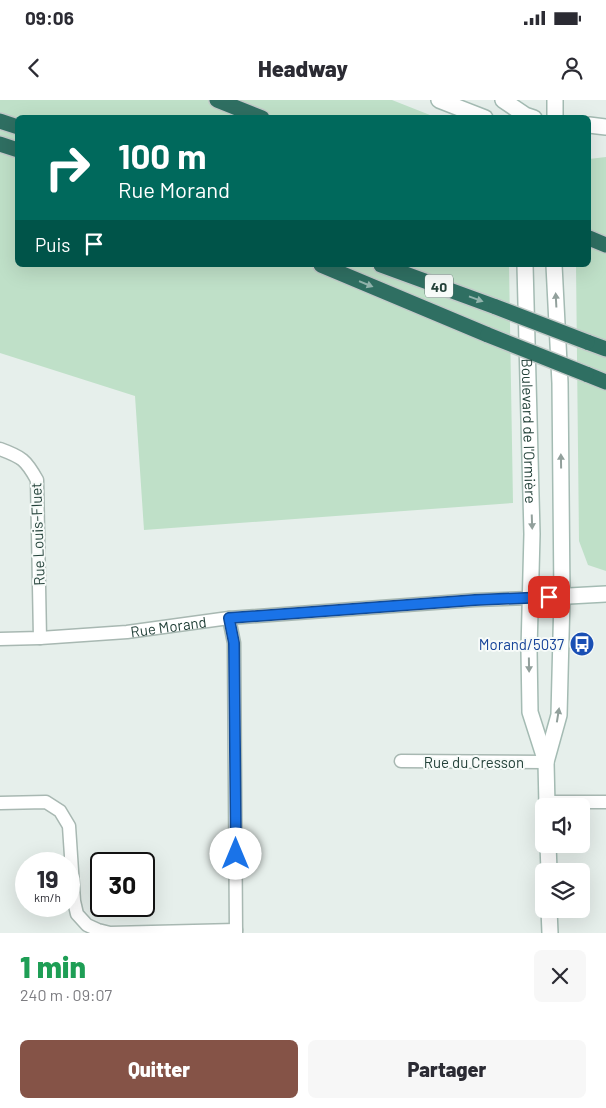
<!DOCTYPE html>
<html lang="fr">
<meta charset="utf-8">
<style>
:root{--surface:#fff;--page:#f7f7f7;--text:#2b2b33;--muted:#7c7c81;--accent:#855347}
body{margin:0;font-family:Barlow,sans-serif;background:var(--page);color:var(--text);height:100vh;display:flex;flex-direction:column;font-size:19px;white-space:nowrap}
*{box-sizing:border-box;margin:0}
p{font-size:16px;color:var(--muted)}
.icon{flex:none;width:28px;height:28px;fill:none;stroke:currentColor;stroke-width:2;stroke-linecap:round;stroke-linejoin:round}
.map{position:relative;height:833px;overflow:hidden}
.drawer{display:flex;flex-direction:column;background:var(--surface);flex:1}
.drawer>*{flex:none}
.top-card{position:absolute;left:15px;top:15px;width:576px;height:152px;border-radius:8px;box-shadow:0 5px 20px #0002;background:#00695c;color:#fff;overflow:hidden}
.buttons{position:absolute;left:535px;top:698px;display:grid;gap:10px}
.buttons a{display:grid;place-items:center;width:55px;height:55px;border-radius:8px;background:var(--surface);box-shadow:0 5px 20px #0002;font-size:25px}
.speed{position:absolute;left:15px;top:752px;display:flex;gap:10px;font-size:25px;font-weight:700;text-align:center}
.speed>*{display:grid;place-content:center;width:65px;height:65px;border-radius:50%;background:var(--surface);box-shadow:0 5px 20px #0002;line-height:1}
.speed small{font-size:12px;font-weight:400}
.speed .limit{border:2px solid #111;border-radius:8px;background:#fff;color:#111}
.pin{position:absolute;display:grid;place-items:center;width:42px;height:42px;color:#fff;margin:-21px;border-radius:10px;box-shadow:0 2px 8px #0006}
.me{position:absolute;width:55px;margin:-28px;rotate:0deg;stroke-linejoin:round;filter:drop-shadow(0 0 4px #0008)}
.turn{display:flex;align-items:center;gap:18px;height:105px;padding:0 20px;font-size:22px}
.turn .icon{width:65px;height:65px;stroke-width:2.5}
.turn b{display:block;font-size:35px;line-height:42px}
.then{display:flex;align-items:center;height:48px;padding:0 20px;background:#0003;gap:10px;font-size:19px}
.round{display:grid;place-items:center;flex:none;width:52px;height:52px;border-radius:8px;background:var(--page)}
.summary{display:flex;align-items:center;justify-content:space-between;height:85px;padding:0 20px}
h1{font-size:30px;font-weight:800;line-height:38px;color:#1e9e55}
.action{display:flex;gap:10px;margin-top:auto;padding:10px 20px}
.action a{flex:1;height:58px;border-radius:8px;background:var(--accent);color:#fff;font-size:20px;font-weight:800;line-height:58px;text-align:center}
.action a+a{background:var(--page);color:var(--text)}
.status{display:flex;justify-content:space-between;align-items:center;height:35px;padding:0 25px;background:var(--surface);direction:ltr}
.status svg{height:14px;fill:currentColor}
header{display:flex;justify-content:space-between;align-items:center;height:65px;padding:0 20px;background:var(--surface);font-size:22px;font-weight:800}
.map>svg:first-child{display:block}
</style>
<div class="status"><b>09:06</b><svg viewBox="0 0 49 12"><path d="M0 12V9h3v3zM5 12V6h3v6zM10 12V3h3v9zM15 12V0h3v12zM26 1h20v11H26zM47 4h2v5h-2z"/></svg></div>
<header><svg class="icon" aria-label="back" viewBox="0 0 24 24"><path d="M15 5l-7 7 7 7"/></svg>Headway<svg class="icon" aria-label="person" viewBox="0 0 24 24"><circle cx="12" cy="8" r="4"/><path d="M4 21q1-7 8-7t8 7"/></svg></header>
<div class="map">
<svg width="606" height="833" viewBox="0 0 606 833">
<rect width="100%" height="100%" fill="#e6efeb"/>
<!-- green -->
<g fill="#bfe0c8">
<polygon points="0,0 392,0 435,17 18,18 18,165 509,165 513,403 144,430 135,296 0,253"/>
<polygon points="606,57 606,471 588,465 579,441 576,165 589,165 589,59"/>
</g>
<g fill="none" stroke-linecap="round" stroke-linejoin="round">
<defs>
<g id="street">
<path d="M0 349C22 357 26 360 37 380L40 538"/>
<polyline points="229,518 234,543 236,833"/>
<path id="s1" d="M0 539 40 538 127 532 229 518 475 500 532 498"/>
<polyline points="401,661 546,662"/>
<polyline points="547,702 606,702"/>
<polyline points="0,703 46,702 60,711 69,726 74,801 77,814 87,825 98,830 110,833 236,830"/>
</g>
<g id="secondary">
<polyline points="439,0 485,18"/>
<polyline points="503,0 525,15 534,18"/>
<polyline points="555,0 555,18"/>
<polyline points="589,25 606,27"/>
<path id="s2" d="M525 165 532 434 529 550 530 612 546 662 547 706"/>
<polyline points="532,498 606,494"/>
<polyline points="546,662 559,615 562,497 560,283 554,165"/>
<polyline points="548,744 549,771"/>
<polyline points="549,809 550,833"/>
</g>
<g id="highway">
<polyline points="217,0 262,18"/>
<polyline points="0,21 18,27"/>
<polyline points="0,44 18,50"/>
<polyline points="589,138 606,145"/>
<polyline points="321,165 488,235"/>
<polyline points="381,165 496,207"/>
<polyline points="587,242 606,249"/>
<polyline points="586,274 606,282"/>
</g>
</defs>
<!-- street casing -->
<use href="#street" stroke="#a8b8b2" stroke-width="15"/>
<!-- secondary casing -->
<use href="#secondary" stroke="#a4bbb3" stroke-width="18"/>
<!-- highway casing -->
<use href="#highway" stroke="#c2cac8" stroke-width="18"/>
<!-- street -->
<use href="#street" stroke="#fff" stroke-width="12"/>
<!-- secondary -->
<use href="#secondary" stroke="#fff" stroke-width="15"/>
<!-- highway -->
<use href="#highway" stroke="#2f6f62" stroke-width="15"/>
<defs>
<g id="highway-bridge">
<polyline points="496,207 587,242"/>
<polyline points="488,235 586,274"/>
</g>
</defs>
<!-- highway-bridge casing -->
<use href="#highway-bridge" stroke="#c2cac8" stroke-width="18" stroke-linecap="butt"/>
<!-- highway-bridge -->
<use href="#highway-bridge" stroke="#2f6f62" stroke-width="15"/>
</g>
<!-- one-way arrows -->
<defs><path id="oneway-solid" d="M-6-.8H1V-3.2L6.5 0L1 3.2V.8H-6Z" transform="scale(1.25)"/></defs>
<g fill="#93b5ae">
<use href="#oneway-solid" transform="translate(366 184) rotate(22)"/>
<use href="#oneway-solid" transform="translate(476 199) rotate(20)"/>
</g>
<g fill="#92a09c">
<use href="#oneway-solid" transform="translate(556 200) rotate(-93)"/>
<use href="#oneway-solid" transform="translate(561 361) rotate(-91)"/>
<use href="#oneway-solid" transform="translate(532 422) rotate(88)"/>
<use href="#oneway-solid" transform="translate(529 565) rotate(89)"/>
<use href="#oneway-solid" transform="translate(558 615) rotate(-81)"/>
</g>
<g fill="none" stroke-linecap="round" stroke-linejoin="round">
<defs>
<polyline id="route" points="236,754 234,543 229,518 475,500 549,497"/>
</defs>
<!-- route casing -->
<use href="#route" stroke="#114b97" stroke-width="12"/>
<!-- route -->
<use href="#route" stroke="#1a73e8" stroke-width="9"/>
</g>
<!-- icons -->
<defs>
<symbol id="bus-disc" viewBox="-11 -11 22 22"><circle r="9.5" fill="#1a4fb4" stroke="#f7fbf9"/><path d="M-5-6H5V4H4V6H2V4H-2V6H-4V4H-5ZM-3.5-4V0h7V-4ZM-3.5 1.2v1.5H-2V1.2ZM2 1.2v1.5H3.5V1.2Z" fill="#fff"/></symbol>
</defs>
<g fill-rule="evenodd">
<use href="#bus-disc" x="568" y="530" width="28" height="28"/>
</g>
<g text-anchor="middle" dominant-baseline="central" stroke-width="4" stroke-linejoin="round" paint-order="stroke">
<!-- shield labels -->
<rect fill="#f7fbf9" stroke="#637a73" stroke-width="1" x="425" y="174.5" width="28" height="23" rx="4"/>
<g font-size="14" font-weight="bold" fill="#24423a">
<text x="439" y="186">40</text>
</g>
<!-- street labels -->
<g font-size="15" fill="#24423a" stroke="#f7fbf9">
<text stroke="none"><textPath href="#s2" startOffset="166">Boulevard de l'Ormière</textPath></text>
<text transform="translate(37 434) rotate(-92)">Rue Louis-Fluet</text>
<text stroke="none"><textPath href="#s1" startOffset="169">Rue Morand</textPath></text>
<text x="474" y="662">Rue du Cresson</text>
</g>
<!-- transit labels -->
<g font-size="15" fill="#164399" stroke="#f7fbf9" text-anchor="end">
<text x="564" y="544">Morand/5037</text>
</g>
</g>
</svg>
<div class="buttons">
<a><svg class="icon" aria-label="sound" viewBox="0 0 24 24"><path d="M4 9h4l5-4v14l-5-4H4zM17 9q2 3 0 6"/></svg></a>
<a><svg class="icon" aria-label="layers" viewBox="0 0 24 24"><path d="M12 4l9 5-9 5-9-5zM3 14l9 5 9-5"/></svg></a>
</div>
<div class="speed"><div>19<small>km/h</small></div><div class="limit">30</div></div>
<div class="pin" style="left:549px;top:497px;background:#d93025"><svg class="icon" aria-label="arrive" viewBox="0 0 24 24"><path d="M6 21V4h12l-3 4 3 4H6"/></svg></div>
<svg class="me" style="left:236px;top:754px" viewBox="-20 -20 40 40"><circle r="19" fill="#fff"/><path d="M0-13L10 11 0 6-10 11z" fill="#1a73e8"/></svg>
<div class="top-card">
<div class="turn"><svg class="icon" aria-label="right" viewBox="0 0 24 24"><path d="M7 20v-9h11M14 6l5 5-5 5"/></svg><div><b>100 m</b>Rue Morand</div></div>
<div class="then">Puis<svg class="icon" aria-label="arrive" viewBox="0 0 24 24"><path d="M6 21V4h12l-3 4 3 4H6"/></svg></div>
</div>
</div>
<section class="drawer">
<div class="summary"><div><h1>1 min</h1><p>240 m · 09:07</p></div><a class="round"><svg class="icon" aria-label="close" viewBox="0 0 24 24"><path d="M6 6l12 12M18 6L6 18"/></svg></a></div>
<div class="action"><a>Quitter</a><a>Partager</a></div>
</section>
